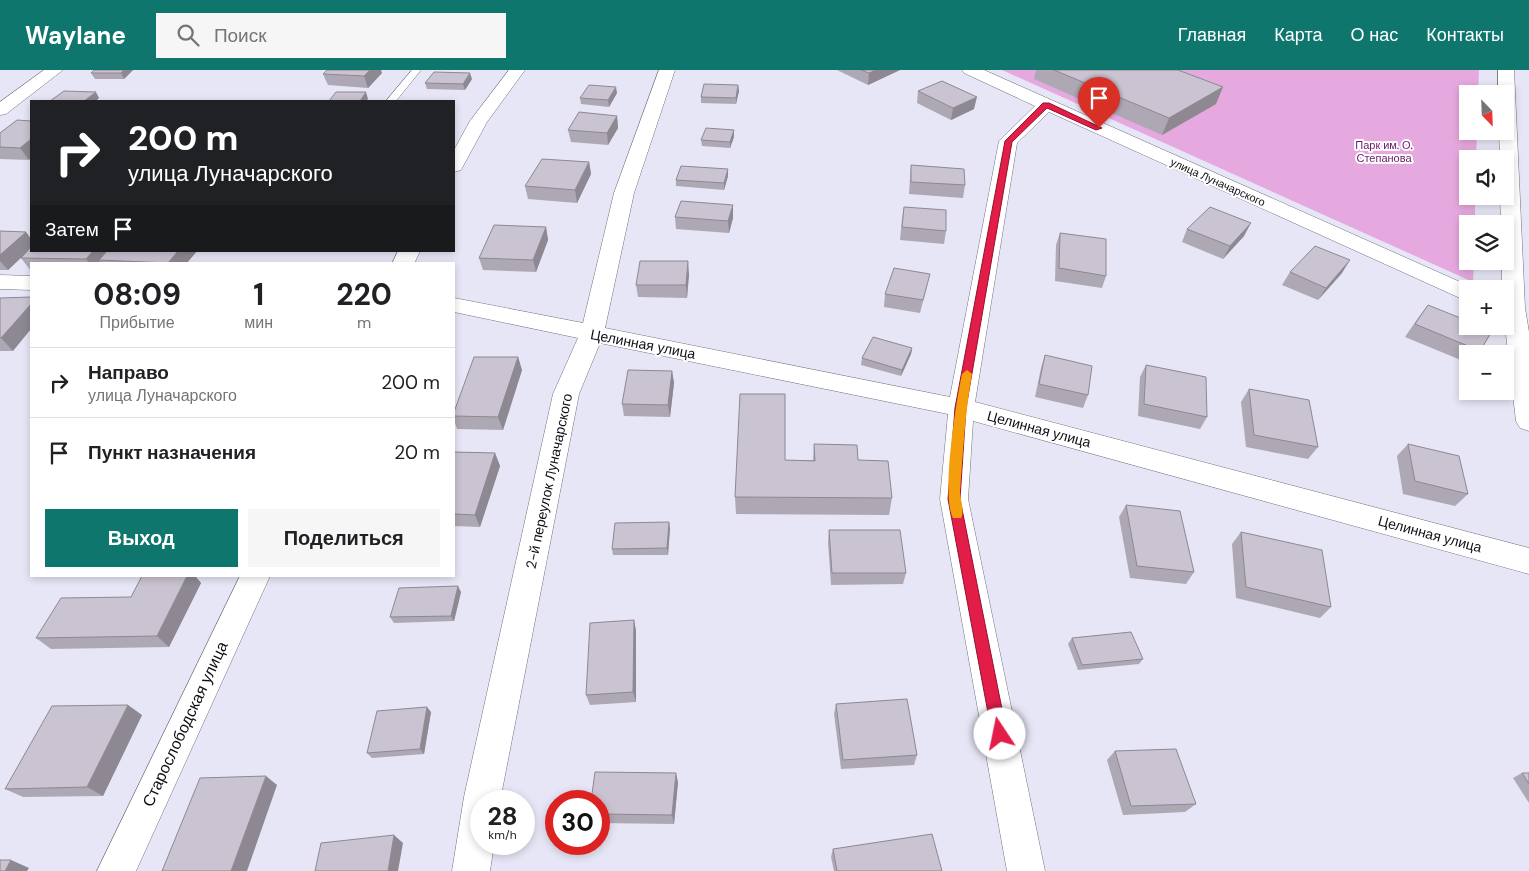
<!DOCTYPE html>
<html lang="ru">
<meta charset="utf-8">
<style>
:root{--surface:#fff;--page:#f6f6f6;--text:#202124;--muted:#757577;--line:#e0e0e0;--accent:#0f766e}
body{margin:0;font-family:"DM Sans",sans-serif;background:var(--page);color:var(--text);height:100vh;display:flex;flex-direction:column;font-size:19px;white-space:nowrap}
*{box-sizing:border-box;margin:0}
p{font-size:16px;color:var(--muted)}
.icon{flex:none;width:28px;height:28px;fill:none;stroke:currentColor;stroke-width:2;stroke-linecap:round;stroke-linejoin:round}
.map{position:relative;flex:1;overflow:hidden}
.panel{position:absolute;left:30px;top:192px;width:425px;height:315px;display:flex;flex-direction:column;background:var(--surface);border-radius:0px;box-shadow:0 2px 8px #0003}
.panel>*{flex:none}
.top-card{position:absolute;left:30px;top:30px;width:425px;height:152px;border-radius:0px;box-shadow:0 2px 8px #0003;background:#202124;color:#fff;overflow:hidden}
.needle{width:32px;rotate:157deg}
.controls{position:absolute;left:1459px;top:15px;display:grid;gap:10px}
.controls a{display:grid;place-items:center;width:55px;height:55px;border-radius:0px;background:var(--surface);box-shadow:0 2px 8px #0003;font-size:25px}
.speed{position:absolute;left:470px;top:720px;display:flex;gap:10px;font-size:25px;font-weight:700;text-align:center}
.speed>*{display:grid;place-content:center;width:65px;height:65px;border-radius:50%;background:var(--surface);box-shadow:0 2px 8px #0003;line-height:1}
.speed small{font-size:12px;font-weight:400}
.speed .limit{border:8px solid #d22;background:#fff;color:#111}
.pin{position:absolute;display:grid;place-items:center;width:42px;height:42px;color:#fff;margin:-51px -21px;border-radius:50% 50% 50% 0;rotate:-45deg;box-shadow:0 0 5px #0007}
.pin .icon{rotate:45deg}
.me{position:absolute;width:55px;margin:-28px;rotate:349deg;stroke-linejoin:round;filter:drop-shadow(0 0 4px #0008)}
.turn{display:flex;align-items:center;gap:18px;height:105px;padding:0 15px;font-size:22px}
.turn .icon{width:65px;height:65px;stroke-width:2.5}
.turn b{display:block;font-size:35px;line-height:42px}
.then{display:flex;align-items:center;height:48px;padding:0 15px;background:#0003;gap:10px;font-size:19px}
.eta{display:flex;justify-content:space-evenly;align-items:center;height:85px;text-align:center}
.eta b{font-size:30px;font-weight:700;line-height:35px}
.action{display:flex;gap:10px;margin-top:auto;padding:10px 15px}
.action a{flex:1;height:58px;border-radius:0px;background:var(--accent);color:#fff;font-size:20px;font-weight:700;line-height:58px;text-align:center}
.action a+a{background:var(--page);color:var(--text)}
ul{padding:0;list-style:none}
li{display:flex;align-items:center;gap:15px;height:70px;padding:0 15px;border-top:1px solid var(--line)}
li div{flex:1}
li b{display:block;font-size:19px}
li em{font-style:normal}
header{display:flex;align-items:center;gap:30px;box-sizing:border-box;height:70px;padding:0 25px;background:var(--accent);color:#fff}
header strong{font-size:24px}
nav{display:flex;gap:28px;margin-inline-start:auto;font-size:18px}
.search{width:350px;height:45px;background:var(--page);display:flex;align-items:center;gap:12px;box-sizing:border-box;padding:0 18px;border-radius:0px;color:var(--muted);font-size:19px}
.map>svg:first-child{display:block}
</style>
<header>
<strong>Waylane</strong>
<div class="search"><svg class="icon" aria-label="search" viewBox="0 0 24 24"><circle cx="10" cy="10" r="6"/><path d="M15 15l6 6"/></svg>Поиск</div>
<nav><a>Главная</a><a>Карта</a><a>О нас</a><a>Контакты</a></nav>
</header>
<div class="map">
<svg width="1529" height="801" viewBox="0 0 1529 801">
<rect width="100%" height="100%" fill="#e7e6f6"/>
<!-- green -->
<polygon fill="#e6a9df" points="1002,0 1479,0 1478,24 1468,24 1468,61 1477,61 1476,89 1468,89 1468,126 1475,126 1475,154 1468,154 1468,191 1474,191 1473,212"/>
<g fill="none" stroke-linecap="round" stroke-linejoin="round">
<defs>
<polygon id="service" points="412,0 421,0 396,31 386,31"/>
<g id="minor">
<polygon points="44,0 63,0 6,44 0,45 0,32"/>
<polygon points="509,0 525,0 487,52 461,100 454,102 454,80 470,51"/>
<polygon points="659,0 675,0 634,123 605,258 950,327 999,71 1035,36 964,3 962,0 984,0 1476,219 1468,219 1468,230 1460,228 1049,42 1017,73 975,332 1529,478 1529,504 973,351 968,429 1045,801 1007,801 940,429 948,344 600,273 579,324 500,731 481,731 481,774 494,774 490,801 452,801 464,727 553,324 578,268 454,242 454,228 583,253 614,123"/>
<polygon points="1498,0 1514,0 1525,238 1529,262 1529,361 1520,358 1516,351 1505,256 1505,219 1502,219 1502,191 1505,191 1505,154 1501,154 1500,126 1505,126 1505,89 1500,89 1499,61 1505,61 1505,24 1498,24"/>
<polygon points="398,181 420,181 414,194 392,194"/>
<polygon points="0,205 31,206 31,220 0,219"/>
<polygon points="240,506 270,506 136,801 97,801"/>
</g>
</defs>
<!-- service casing -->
<use href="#service" stroke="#72717e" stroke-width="1"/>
<!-- minor casing -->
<use href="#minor" stroke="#72717e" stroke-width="1"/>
<!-- service -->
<use href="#service" fill="#fff" fill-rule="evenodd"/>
<!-- minor -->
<use href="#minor" fill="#fff" fill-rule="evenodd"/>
</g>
<!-- wall -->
<g fill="#aea8b4">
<polygon points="94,0 133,0 124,9 95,9 91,3"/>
<polygon points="837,0 900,0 868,15"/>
<polygon points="1036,0 1178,0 1216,34 1162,65 1034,9"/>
<polygon points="382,3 368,18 328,15 323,4"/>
<polygon points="472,9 465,20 427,19 425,13"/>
<polygon points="738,15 739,21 736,34 701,33 701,27"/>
<polygon points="918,21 974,39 951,50 917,33"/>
<polygon points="617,23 609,37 581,34 580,28"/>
<polygon points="617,46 618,58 608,75 571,72 568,60"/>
<polygon points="17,50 29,90 0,89 0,63"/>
<polygon points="734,67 730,78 702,76 701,70"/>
<polygon points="589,92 591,104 577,133 528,129 525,116"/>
<polygon points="911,95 965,115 963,128 909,124 910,108"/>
<polygon points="728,99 728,106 724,120 676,116 676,110"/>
<polygon points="733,135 733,148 729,163 676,159 675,147"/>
<polygon points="904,137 946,161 944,174 900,170 902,149"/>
<polygon points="546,157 548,170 536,202 483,200 479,188"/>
<polygon points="1187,159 1244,166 1223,189 1182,172"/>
<polygon points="0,161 26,162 31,169 31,181 197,181 186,194 31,194 31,201 21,188 8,200 0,200"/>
<polygon points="1060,163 1106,206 1102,218 1055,211 1056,175"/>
<polygon points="1290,202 1342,203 1318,230 1282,215"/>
<polygon points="689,204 687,228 638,227 636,215"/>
<polygon points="927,216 920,243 884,237 885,224"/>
<polygon points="0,228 13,281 0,281"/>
<polygon points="1428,235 1480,281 1477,284 1468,284 1468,293 1405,267 1418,248"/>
<polygon points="912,278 911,284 901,306 861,295 862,288"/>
<polygon points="1045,285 1088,325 1083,338 1035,327 1041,298"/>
<polygon points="518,287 522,300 503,360 457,359 454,350 454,342"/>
<polygon points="1146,295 1207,347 1200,359 1138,346 1140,307"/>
<polygon points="672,301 674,313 670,347 624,346 622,334"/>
<polygon points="1249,319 1318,377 1308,389 1246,377 1241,332"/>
<polygon points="814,374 858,390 892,428 889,445 736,444 735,427 785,390 813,390"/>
<polygon points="1408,374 1468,424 1455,436 1403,424 1397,386"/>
<polygon points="454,382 495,383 500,396 480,457 454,456"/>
<polygon points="1126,435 1194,502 1186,514 1130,508 1119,447"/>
<polygon points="670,458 668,485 613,485 612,479"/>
<polygon points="829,460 906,503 903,514 831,515 828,472"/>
<polygon points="1241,462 1331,537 1320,548 1236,528 1232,474"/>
<polygon points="142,506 195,506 201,513 169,577 51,579 36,568 131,527"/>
<polygon points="461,522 454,551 394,553 390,547"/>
<polygon points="634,550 636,561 636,632 590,635 586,625"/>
<polygon points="1072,568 1143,589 1139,594 1078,600 1068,574"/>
<polygon points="836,634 917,685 914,695 841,699 834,644"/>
<polygon points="431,642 424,684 372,688 367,683"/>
<polygon points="142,645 103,726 23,727 5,719"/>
<polygon points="1115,681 1196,734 1185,742 1123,745 1107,690"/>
<polygon points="1522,703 1529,703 1529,733 1513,708"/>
<polygon points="678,712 674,754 599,753 599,731"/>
<polygon points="833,779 942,801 834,801 831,787"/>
</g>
<!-- shaded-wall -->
<g fill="#8d8892">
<polygon points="124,0 133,0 124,9 121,3"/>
<polygon points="370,0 381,0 382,3 368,18 364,6"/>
<polygon points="876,0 900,0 868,15 869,3"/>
<polygon points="470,3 472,9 465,20 463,14"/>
<polygon points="738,15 739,21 736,34 736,28"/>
<polygon points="616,17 617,23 609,37 608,30"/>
<polygon points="1223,17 1216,34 1162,65 1169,48"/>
<polygon points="96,22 99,28 96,31 84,31"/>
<polygon points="366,22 368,29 366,31 360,31"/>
<polygon points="977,27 974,39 951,50 953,38"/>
<polygon points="617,46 618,58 608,75 607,63"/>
<polygon points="734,60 734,67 730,78 730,72"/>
<polygon points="31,69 31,88 29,90 20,78"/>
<polygon points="589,92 591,104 577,133 575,120"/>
<polygon points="728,99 728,106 724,120 724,113"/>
<polygon points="733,135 733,148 729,163 728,151"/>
<polygon points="1251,153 1244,166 1223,189 1230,176"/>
<polygon points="546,157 548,170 536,202 533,190"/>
<polygon points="26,162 31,169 31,178 8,200 0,191 0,185"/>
<polygon points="93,181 113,181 99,190 102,194 90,194 86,189"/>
<polygon points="178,181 197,181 186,194 168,194 168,193"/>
<polygon points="1350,190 1342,203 1318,230 1326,218"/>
<polygon points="688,191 689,204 687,228 686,215"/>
<polygon points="31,234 31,259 13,281 1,268"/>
<polygon points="912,278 911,284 901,306 902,300"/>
<polygon points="518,287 522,300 503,360 498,347"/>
<polygon points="672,301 674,313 670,347 668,335"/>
<polygon points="495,383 500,396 480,457 475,445"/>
<polygon points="669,452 670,458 668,485 667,478"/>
<polygon points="187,506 195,506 201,513 169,577 157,566"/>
<polygon points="458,516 461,522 454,551 451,546"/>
<polygon points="634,550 636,561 636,632 633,622"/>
<polygon points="128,635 142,645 103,726 87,717"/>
<polygon points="427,637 431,642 424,684 420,679"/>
<polygon points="676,703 678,712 674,754 672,745"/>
<polygon points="266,706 277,715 247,801 231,801"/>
<polygon points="394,765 403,773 398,801 388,801"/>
<polygon points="11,790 29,798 27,801 5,801"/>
</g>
<!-- building -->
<g fill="#cac3d1" stroke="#8d8892">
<polygon points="94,0 124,0 121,3 91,3"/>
<polygon points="327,0 370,0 364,6 323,4"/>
<polygon points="861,0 876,0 869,3"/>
<polygon points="1054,0 1178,0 1223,17 1169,48"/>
<polygon points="434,2 470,3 463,14 425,13"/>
<polygon points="942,11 977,27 953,38 918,21"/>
<polygon points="704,14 738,15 736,28 701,27"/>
<polygon points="589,15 616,17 608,30 580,28"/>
<polygon points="64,21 96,22 84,31 50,31"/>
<polygon points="336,22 366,22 360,31 329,31"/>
<polygon points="579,42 617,46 607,63 568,60"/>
<polygon points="17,50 31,51 31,69 20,78 0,77 0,63"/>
<polygon points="706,58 734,60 730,72 701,70"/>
<polygon points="542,89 589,92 575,120 525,116"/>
<polygon points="911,95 964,99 965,115 911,112"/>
<polygon points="681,96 728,99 724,113 676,110"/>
<polygon points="681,131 733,135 728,151 675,147"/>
<polygon points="904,137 946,140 946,161 902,157"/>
<polygon points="1210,137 1251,153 1230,176 1187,159"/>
<polygon points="494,155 546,157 533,190 479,188"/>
<polygon points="0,161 26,162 0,185"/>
<polygon points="1060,163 1106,169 1106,206 1059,198"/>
<polygon points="1315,176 1350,190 1326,218 1290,202"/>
<polygon points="31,177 31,181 93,181 86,189 21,188"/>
<polygon points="107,181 178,181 168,193 99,190"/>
<polygon points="640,191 688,191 686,215 636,215"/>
<polygon points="894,198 930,204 923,230 885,224"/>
<polygon points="31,227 31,234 1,268 0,268 0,228"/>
<polygon points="1428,235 1468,251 1468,256 1480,256 1492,261 1480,281 1415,254"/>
<polygon points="873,267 912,278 902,300 862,288"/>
<polygon points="1045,285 1092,296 1088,325 1039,314"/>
<polygon points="474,287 518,287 498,347 454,346 454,342"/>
<polygon points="1146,295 1206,307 1207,347 1144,334"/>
<polygon points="628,300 672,301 668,335 622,334"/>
<polygon points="1249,319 1309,330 1318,377 1254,365"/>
<polygon points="740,324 785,324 785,390 815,391 814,374 857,375 858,390 888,391 892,428 735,427"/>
<polygon points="1408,374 1459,386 1468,424 1415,411"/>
<polygon points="454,382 495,383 475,445 454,444"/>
<polygon points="1126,435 1180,441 1194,502 1137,496"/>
<polygon points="669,452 667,478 612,479 615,453"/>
<polygon points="829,460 900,460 906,503 832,503"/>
<polygon points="1241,462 1322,480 1331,537 1246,517"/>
<polygon points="142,506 187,506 157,566 36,568 61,528 131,527"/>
<polygon points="458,516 451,546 390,547 399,518"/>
<polygon points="634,550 633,622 586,625 590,553"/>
<polygon points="1131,562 1143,589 1082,595 1072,568"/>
<polygon points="907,629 917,685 843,690 836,634"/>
<polygon points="128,635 87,717 5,719 52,636"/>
<polygon points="427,637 420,679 367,683 377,641"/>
<polygon points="1176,679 1196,734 1131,736 1115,681"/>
<polygon points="595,702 676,703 672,745 599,744 599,731 591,731"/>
<polygon points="1522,703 1529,703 1529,714"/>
<polygon points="266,706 231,801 162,801 200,708"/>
<polygon points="932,764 942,801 837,801 833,779"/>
<polygon points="394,765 388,801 315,801 321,773"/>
<polygon points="0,790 11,790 5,801 0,801"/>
</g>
<!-- route -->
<polygon fill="#e11d48" stroke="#92132f" points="1043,33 1049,33 1102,58 1096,60 1047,38 1012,72 966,338 960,429 1007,664 1005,669 1000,671 994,669 992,664 948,429 955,338 1005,71"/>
<!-- slow -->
<path fill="#f59e0b" d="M967 300 972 304C965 343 963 382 960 421 960 430 965 441 961 448H953C941 426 956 332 962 304Z"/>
<g text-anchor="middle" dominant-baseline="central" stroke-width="4" stroke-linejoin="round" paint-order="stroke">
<!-- far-park labels -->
<g font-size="11" fill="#671a62" stroke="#fff">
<text x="1384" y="75">Парк им. О.<tspan x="1384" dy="13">Степанова</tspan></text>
</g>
<!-- far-street labels -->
<g font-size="11" fill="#0f0e14" stroke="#fff">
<text transform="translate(1218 112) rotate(24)">улица Луначарского</text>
</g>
<!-- street labels -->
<g font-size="14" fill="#0f0e14" stroke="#fff">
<text transform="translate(643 274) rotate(11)">Целинная улица</text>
<text transform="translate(1039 359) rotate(15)">Целинная улица</text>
<text transform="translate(549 411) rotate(-78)">2-й переулок Луначарского</text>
<text transform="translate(1430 464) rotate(15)">Целинная улица</text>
</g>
<!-- near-street labels -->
<g font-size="16" fill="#0f0e14" stroke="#fff">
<text transform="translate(185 654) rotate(-65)">Старослободская улица</text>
</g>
</g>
</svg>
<div class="controls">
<a><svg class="needle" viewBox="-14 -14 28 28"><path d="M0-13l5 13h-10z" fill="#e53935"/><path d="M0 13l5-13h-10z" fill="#757577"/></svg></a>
<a><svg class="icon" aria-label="sound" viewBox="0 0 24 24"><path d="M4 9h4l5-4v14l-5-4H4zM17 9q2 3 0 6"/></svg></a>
<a><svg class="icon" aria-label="layers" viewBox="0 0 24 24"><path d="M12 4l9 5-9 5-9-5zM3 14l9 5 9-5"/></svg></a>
<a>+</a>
<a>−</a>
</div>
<div class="speed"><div>28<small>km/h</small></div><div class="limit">30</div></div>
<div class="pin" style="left:1099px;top:58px;background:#d93025"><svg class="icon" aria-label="arrive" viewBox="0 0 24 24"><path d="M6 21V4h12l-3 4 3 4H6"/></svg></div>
<svg class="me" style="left:1000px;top:664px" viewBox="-20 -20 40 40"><circle r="19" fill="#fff"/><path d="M0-13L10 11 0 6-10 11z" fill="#e11d48"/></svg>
<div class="top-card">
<div class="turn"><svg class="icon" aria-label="right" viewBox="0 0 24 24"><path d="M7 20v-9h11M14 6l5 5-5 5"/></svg><div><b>200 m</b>улица Луначарского</div></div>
<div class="then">Затем<svg class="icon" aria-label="arrive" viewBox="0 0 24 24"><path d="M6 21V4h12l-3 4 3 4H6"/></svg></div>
</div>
<section class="panel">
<div class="eta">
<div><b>08:09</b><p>Прибытие</p></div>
<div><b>1</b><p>мин</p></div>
<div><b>220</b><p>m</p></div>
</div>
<ul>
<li><svg class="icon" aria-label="right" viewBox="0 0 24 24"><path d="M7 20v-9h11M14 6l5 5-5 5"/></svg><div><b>Направо</b><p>улица Луначарского</p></div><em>200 m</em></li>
<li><svg class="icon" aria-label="arrive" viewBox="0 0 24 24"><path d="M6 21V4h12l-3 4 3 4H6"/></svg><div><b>Пункт назначения</b></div><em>20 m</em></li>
</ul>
<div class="action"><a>Выход</a><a>Поделиться</a></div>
</section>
</div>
